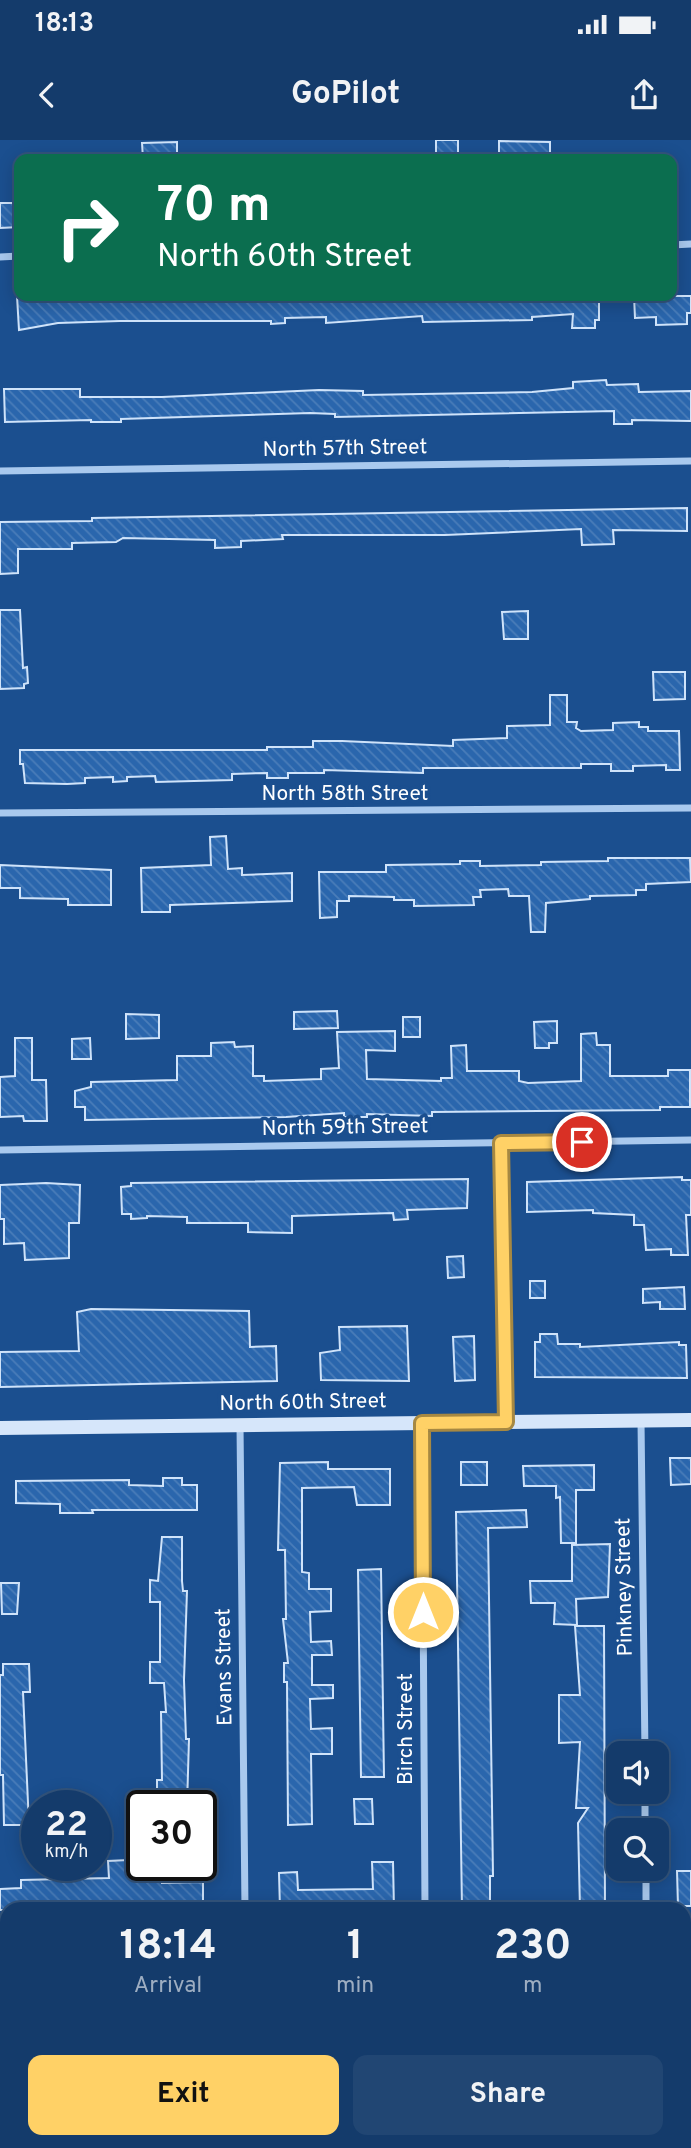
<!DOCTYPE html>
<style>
:root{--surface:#143b6b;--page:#214673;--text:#f1f3f6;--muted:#9dadc1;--line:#33557e;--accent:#ffd166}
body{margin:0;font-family:Overpass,sans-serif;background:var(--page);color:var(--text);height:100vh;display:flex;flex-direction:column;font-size:26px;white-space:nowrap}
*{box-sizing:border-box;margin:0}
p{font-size:23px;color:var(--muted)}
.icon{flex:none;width:38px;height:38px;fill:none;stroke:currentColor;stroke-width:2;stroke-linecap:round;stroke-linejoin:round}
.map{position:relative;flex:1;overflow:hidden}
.panel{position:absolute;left:0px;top:1762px;width:691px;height:247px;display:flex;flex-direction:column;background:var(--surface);border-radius:21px 21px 0 0;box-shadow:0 4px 18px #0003,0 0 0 2px var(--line)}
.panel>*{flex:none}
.hud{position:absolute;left:14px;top:14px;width:663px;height:147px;border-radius:14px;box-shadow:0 4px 18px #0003,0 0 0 2px var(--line);background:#0b6e4f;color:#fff;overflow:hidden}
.tools{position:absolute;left:606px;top:1601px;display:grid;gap:14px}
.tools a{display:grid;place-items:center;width:63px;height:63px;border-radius:14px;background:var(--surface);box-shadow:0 4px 18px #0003,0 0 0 2px var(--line);font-size:35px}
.speed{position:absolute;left:21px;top:1650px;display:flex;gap:14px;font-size:35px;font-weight:700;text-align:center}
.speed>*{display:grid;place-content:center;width:91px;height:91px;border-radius:50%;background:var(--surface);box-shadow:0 4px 18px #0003,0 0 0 2px var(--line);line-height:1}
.speed small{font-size:18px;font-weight:400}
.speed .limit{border:4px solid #111;border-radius:10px;background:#fff;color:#111}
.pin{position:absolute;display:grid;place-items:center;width:60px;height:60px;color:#fff;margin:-30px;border:4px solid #fff;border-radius:50%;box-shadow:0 2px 7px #0007}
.me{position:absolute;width:77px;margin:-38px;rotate:0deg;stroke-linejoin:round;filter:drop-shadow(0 0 5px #0008)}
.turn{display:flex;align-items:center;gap:24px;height:147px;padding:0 28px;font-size:32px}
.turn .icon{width:91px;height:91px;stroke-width:2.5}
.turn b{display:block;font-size:49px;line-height:60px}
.eta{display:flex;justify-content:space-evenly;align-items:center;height:119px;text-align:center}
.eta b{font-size:42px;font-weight:700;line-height:49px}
.action{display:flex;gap:14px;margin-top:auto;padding:14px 28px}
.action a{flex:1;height:80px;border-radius:14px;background:var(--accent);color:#111;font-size:28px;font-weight:700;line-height:80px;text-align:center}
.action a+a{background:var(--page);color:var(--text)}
.status{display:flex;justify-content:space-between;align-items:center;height:49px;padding:0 35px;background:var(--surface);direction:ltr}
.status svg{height:19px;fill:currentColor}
header{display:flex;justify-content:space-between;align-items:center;height:91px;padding:0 28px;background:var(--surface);font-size:32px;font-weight:700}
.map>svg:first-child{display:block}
</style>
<div class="status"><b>18:13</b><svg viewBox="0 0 49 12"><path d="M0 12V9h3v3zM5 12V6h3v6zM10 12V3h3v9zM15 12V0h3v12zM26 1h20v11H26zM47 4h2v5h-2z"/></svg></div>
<header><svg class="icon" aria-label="back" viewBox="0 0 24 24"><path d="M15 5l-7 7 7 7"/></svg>GoPilot<svg class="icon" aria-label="share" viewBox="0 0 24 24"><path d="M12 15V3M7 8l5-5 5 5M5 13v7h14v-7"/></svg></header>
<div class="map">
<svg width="691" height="2008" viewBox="0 0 691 2008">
<defs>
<pattern id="building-back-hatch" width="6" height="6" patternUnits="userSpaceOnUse" patternTransform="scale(1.75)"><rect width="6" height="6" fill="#2a66ad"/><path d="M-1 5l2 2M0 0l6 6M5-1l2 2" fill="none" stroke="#4a7db9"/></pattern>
</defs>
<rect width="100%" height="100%" fill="#1b4f8f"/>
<!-- building -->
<g fill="url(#building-back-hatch)" stroke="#cfe3fa" stroke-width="2">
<polygon points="436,0 458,0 458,16 436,17"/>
<polygon points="499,1 550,2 550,19 499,19"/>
<polygon points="177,2 177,18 143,19 142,3"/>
<polygon points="0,63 19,63 19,87 0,88"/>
<polygon points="17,156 57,156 58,159 123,156 599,156 599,180 595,180 595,188 572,188 573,174 532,177 532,180 473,181 423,182 422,176 326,183 326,177 285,178 285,183 271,184 271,181 120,181 58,183 19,190"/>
<polygon points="634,156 691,156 691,173 687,173 687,184 656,185 656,177 635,178"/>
<polygon points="606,240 607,245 638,244 639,252 691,251 691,281 632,280 632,284 614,284 614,271 335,277 335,274 310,273 121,279 121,282 91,282 91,280 5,282 4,249 80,249 80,257 162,257 319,250 363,251 363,255 532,252 573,248 573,242"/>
<polygon points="687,368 687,391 613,390 614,404 582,405 581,389 445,395 282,395 283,399 241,401 241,407 215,408 215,400 123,398 116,402 72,403 72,409 18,409 18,433 0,434 0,382 92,381 92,378"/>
<polygon points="0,470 20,470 23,528 27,527 28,543 24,544 24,548 0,549"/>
<polygon points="528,471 528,499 504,499 502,472"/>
<polygon points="653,532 685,532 685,559 654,560"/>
<polygon points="550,555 567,555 567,582 577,582 576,588 581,591 613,590 613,583 639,582 639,587 648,587 648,591 679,591 680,630 666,630 666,625 633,626 633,631 611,631 611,624 581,624 581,628 423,628 423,633 324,630 324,633 288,633 288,638 267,638 267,633 232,634 232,640 156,642 155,636 127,637 127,641 113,642 113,637 85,638 85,643 67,644 25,643 23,624 20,624 20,610 267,610 267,607 313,607 313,601 342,601 453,606 453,600 507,598 507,586 550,585"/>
<polygon points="226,696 228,729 242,728 242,735 292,733 292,761 170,765 170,772 142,772 141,728 211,725 210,697"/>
<polygon points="608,718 690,718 691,742 646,744 646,750 636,750 636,755 590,756 590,759 546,763 545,792 531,792 529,756 509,756 508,749 480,750 481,757 473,757 474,765 414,766 414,760 394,760 394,757 349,756 349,761 337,761 337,777 320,778 319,732 386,732 386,725 460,724 460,721 480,721 480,726 541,725 541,722 608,721"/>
<polygon points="0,725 111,730 111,765 68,765 68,759 20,758 20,748 0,748"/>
<polygon points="337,871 338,888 294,889 294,872"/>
<polygon points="126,874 159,875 159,898 126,899"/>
<rect x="403" y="877" width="17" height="20"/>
<polygon points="557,881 557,903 549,903 549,908 535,908 534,882"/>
<polygon points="395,891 395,911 366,910 367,939 441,941 441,938 452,938 451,906 466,905 467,931 519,931 519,941 528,943 581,941 581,894 596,893 597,905 610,905 610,936 668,936 668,930 690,930 690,967 660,967 660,970 432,972 432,976 367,974 367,977 344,977 344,973 286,977 85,980 85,967 75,967 75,951 91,947 91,942 177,940 177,916 211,916 211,903 234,902 235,907 253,906 253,936 264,936 264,941 321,939 321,929 339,928 337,892"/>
<polygon points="15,898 32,898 32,940 46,940 47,981 24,981 23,976 0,977 0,937 15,936"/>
<polygon points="90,898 91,919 72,919 72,899"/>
<polygon points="682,1037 682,1040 691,1040 691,1075 686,1075 688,1115 671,1115 671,1109 646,1110 644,1085 634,1085 634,1075 593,1073 593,1070 527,1072 527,1042"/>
<polygon points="468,1039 467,1068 407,1070 408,1079 394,1080 393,1073 292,1076 292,1093 248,1092 248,1083 187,1083 187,1077 147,1076 147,1078 131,1079 131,1074 122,1074 121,1047 131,1046 131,1043"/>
<polygon points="46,1043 80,1045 79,1083 69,1083 69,1118 25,1120 24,1103 4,1104 4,1079 0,1079 0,1045"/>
<polygon points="463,1116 464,1137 448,1138 447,1117"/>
<rect x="530" y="1141" width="15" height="17"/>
<polygon points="684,1147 685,1169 660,1169 660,1162 643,1163 643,1149"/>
<polygon points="91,1169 249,1171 250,1207 276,1206 277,1241 0,1247 0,1212 79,1211 77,1172"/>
<polygon points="407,1186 409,1241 321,1240 320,1213 340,1210 339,1187"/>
<polygon points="540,1194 557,1194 558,1204 580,1204 580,1207 679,1202 679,1205 686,1205 687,1238 535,1237 535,1202 540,1202"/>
<polygon points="474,1196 475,1240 455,1241 453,1197"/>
<polygon points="670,1318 691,1318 691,1344 671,1345"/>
<polygon points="328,1322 328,1329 390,1329 390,1365 357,1365 354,1347 302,1348 302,1432 309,1433 309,1449 331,1449 331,1471 310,1472 311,1502 331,1501 332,1515 312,1515 312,1545 333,1545 333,1558 310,1559 311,1589 332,1588 332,1614 311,1614 312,1684 288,1685 287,1542 284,1542 284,1523 288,1523 283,1479 286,1479 285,1410 278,1410 280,1323"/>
<rect x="461" y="1322" width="26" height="23"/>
<polygon points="594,1325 594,1350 576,1350 576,1403 561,1403 560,1357 556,1358 556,1346 524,1346 523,1326"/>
<polygon points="163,1338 182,1338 182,1345 197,1345 197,1370 92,1370 93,1373 60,1373 60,1364 16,1363 16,1341 129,1340 129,1345 163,1346"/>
<polygon points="526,1370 527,1387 488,1388 493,1736 490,1736 490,1769 462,1769 456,1372"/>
<polygon points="162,1397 182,1397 182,1441 183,1451 187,1451 184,1540 186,1599 189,1599 187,1666 157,1666 157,1640 162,1640 161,1572 166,1572 164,1543 150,1543 150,1522 160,1522 160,1462 150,1462 150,1440 158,1441"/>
<polygon points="610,1404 608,1457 576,1459 577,1485 554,1484 555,1463 531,1463 530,1441 572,1441 572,1405"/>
<polygon points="381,1429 384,1637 361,1637 358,1430"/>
<polygon points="1,1443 19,1443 17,1474 2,1474"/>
<polygon points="575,1486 604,1486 605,1769 580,1769 578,1683 588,1668 576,1668 580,1602 559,1603 559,1555 580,1555"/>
<polygon points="3,1524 29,1524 30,1552 23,1552 29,1685 4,1685 3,1635 0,1635 0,1535 3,1535"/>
<polygon points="354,1659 372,1659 373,1684 355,1684"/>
<polygon points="128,1720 128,1726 162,1726 162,1743 203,1742 203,1768 126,1769 126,1765 117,1765 117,1762 89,1763 89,1769 0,1770 0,1749 21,1748 21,1740 109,1738 108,1721"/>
<polygon points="372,1722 393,1722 394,1769 280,1769 279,1733 297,1732 298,1750 373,1749"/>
<polygon points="677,1731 691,1731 691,1766 678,1766"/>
</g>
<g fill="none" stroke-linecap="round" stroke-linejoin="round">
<!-- street -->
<g stroke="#a9c9ee" stroke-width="7">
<polyline points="672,105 691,104"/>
<polyline points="0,117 19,116"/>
<polyline points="0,331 691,321"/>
<polyline points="0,673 691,668"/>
<polyline points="501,1003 506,1282"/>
<polyline points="0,1010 691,1000"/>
<polyline points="641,1281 645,1614"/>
<polyline points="422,1284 425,1769"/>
<polyline points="240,1285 245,1769"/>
<polyline points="645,1652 645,1690"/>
<polyline points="646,1729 646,1769"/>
<polyline points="684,1816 691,1816"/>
<polyline points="0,1824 7,1824"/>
<polyline points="247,2002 247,2008"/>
<polyline points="515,2002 515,2008"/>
</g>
<!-- secondary -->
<polyline stroke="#d6e6fa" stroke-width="14" points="0,1288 691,1280"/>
</g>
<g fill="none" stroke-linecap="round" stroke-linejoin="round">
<defs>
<polyline id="route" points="423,1472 422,1283 506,1282 501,1003 582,1002"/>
</defs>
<!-- route casing -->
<use href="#route" stroke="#a68842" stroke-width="18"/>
<!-- route -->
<use href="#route" stroke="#ffd166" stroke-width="12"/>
</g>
<g text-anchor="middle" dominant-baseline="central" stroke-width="7" stroke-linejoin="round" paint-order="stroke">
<!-- street labels -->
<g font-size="21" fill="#fff" stroke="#1b4f8f">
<text transform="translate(345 309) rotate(-1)">North 57th Street</text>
<text x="345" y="654">North 58th Street</text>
<text transform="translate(345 988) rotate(-1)">North 59th Street</text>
<text transform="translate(303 1263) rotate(-1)">North 60th Street</text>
<text transform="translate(625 1447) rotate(-91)">Pinkney Street</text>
<text transform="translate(225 1527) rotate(-91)">Evans Street</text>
<text transform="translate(406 1589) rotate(-90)">Birch Street</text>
</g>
</g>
</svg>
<div class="tools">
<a><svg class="icon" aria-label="sound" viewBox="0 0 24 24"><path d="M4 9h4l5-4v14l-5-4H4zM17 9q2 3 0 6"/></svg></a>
<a><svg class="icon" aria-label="search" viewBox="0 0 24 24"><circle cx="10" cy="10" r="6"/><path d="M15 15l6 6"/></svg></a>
</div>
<div class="speed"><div>22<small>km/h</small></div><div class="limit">30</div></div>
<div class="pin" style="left:582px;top:1002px;background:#d93025"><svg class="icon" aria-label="arrive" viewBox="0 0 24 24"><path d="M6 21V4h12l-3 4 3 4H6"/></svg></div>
<svg class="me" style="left:423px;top:1472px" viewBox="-20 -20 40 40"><circle r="17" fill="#ffd166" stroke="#fff" stroke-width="3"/><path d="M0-11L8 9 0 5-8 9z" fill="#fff"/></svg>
<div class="hud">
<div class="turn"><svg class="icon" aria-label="right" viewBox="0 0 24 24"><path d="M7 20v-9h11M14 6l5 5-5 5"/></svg><div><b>70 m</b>North 60th Street</div></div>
</div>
<section class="panel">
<div class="eta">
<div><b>18:14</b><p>Arrival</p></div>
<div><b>1</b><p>min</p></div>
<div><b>230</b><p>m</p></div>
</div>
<div class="action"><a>Exit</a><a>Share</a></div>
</section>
</div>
